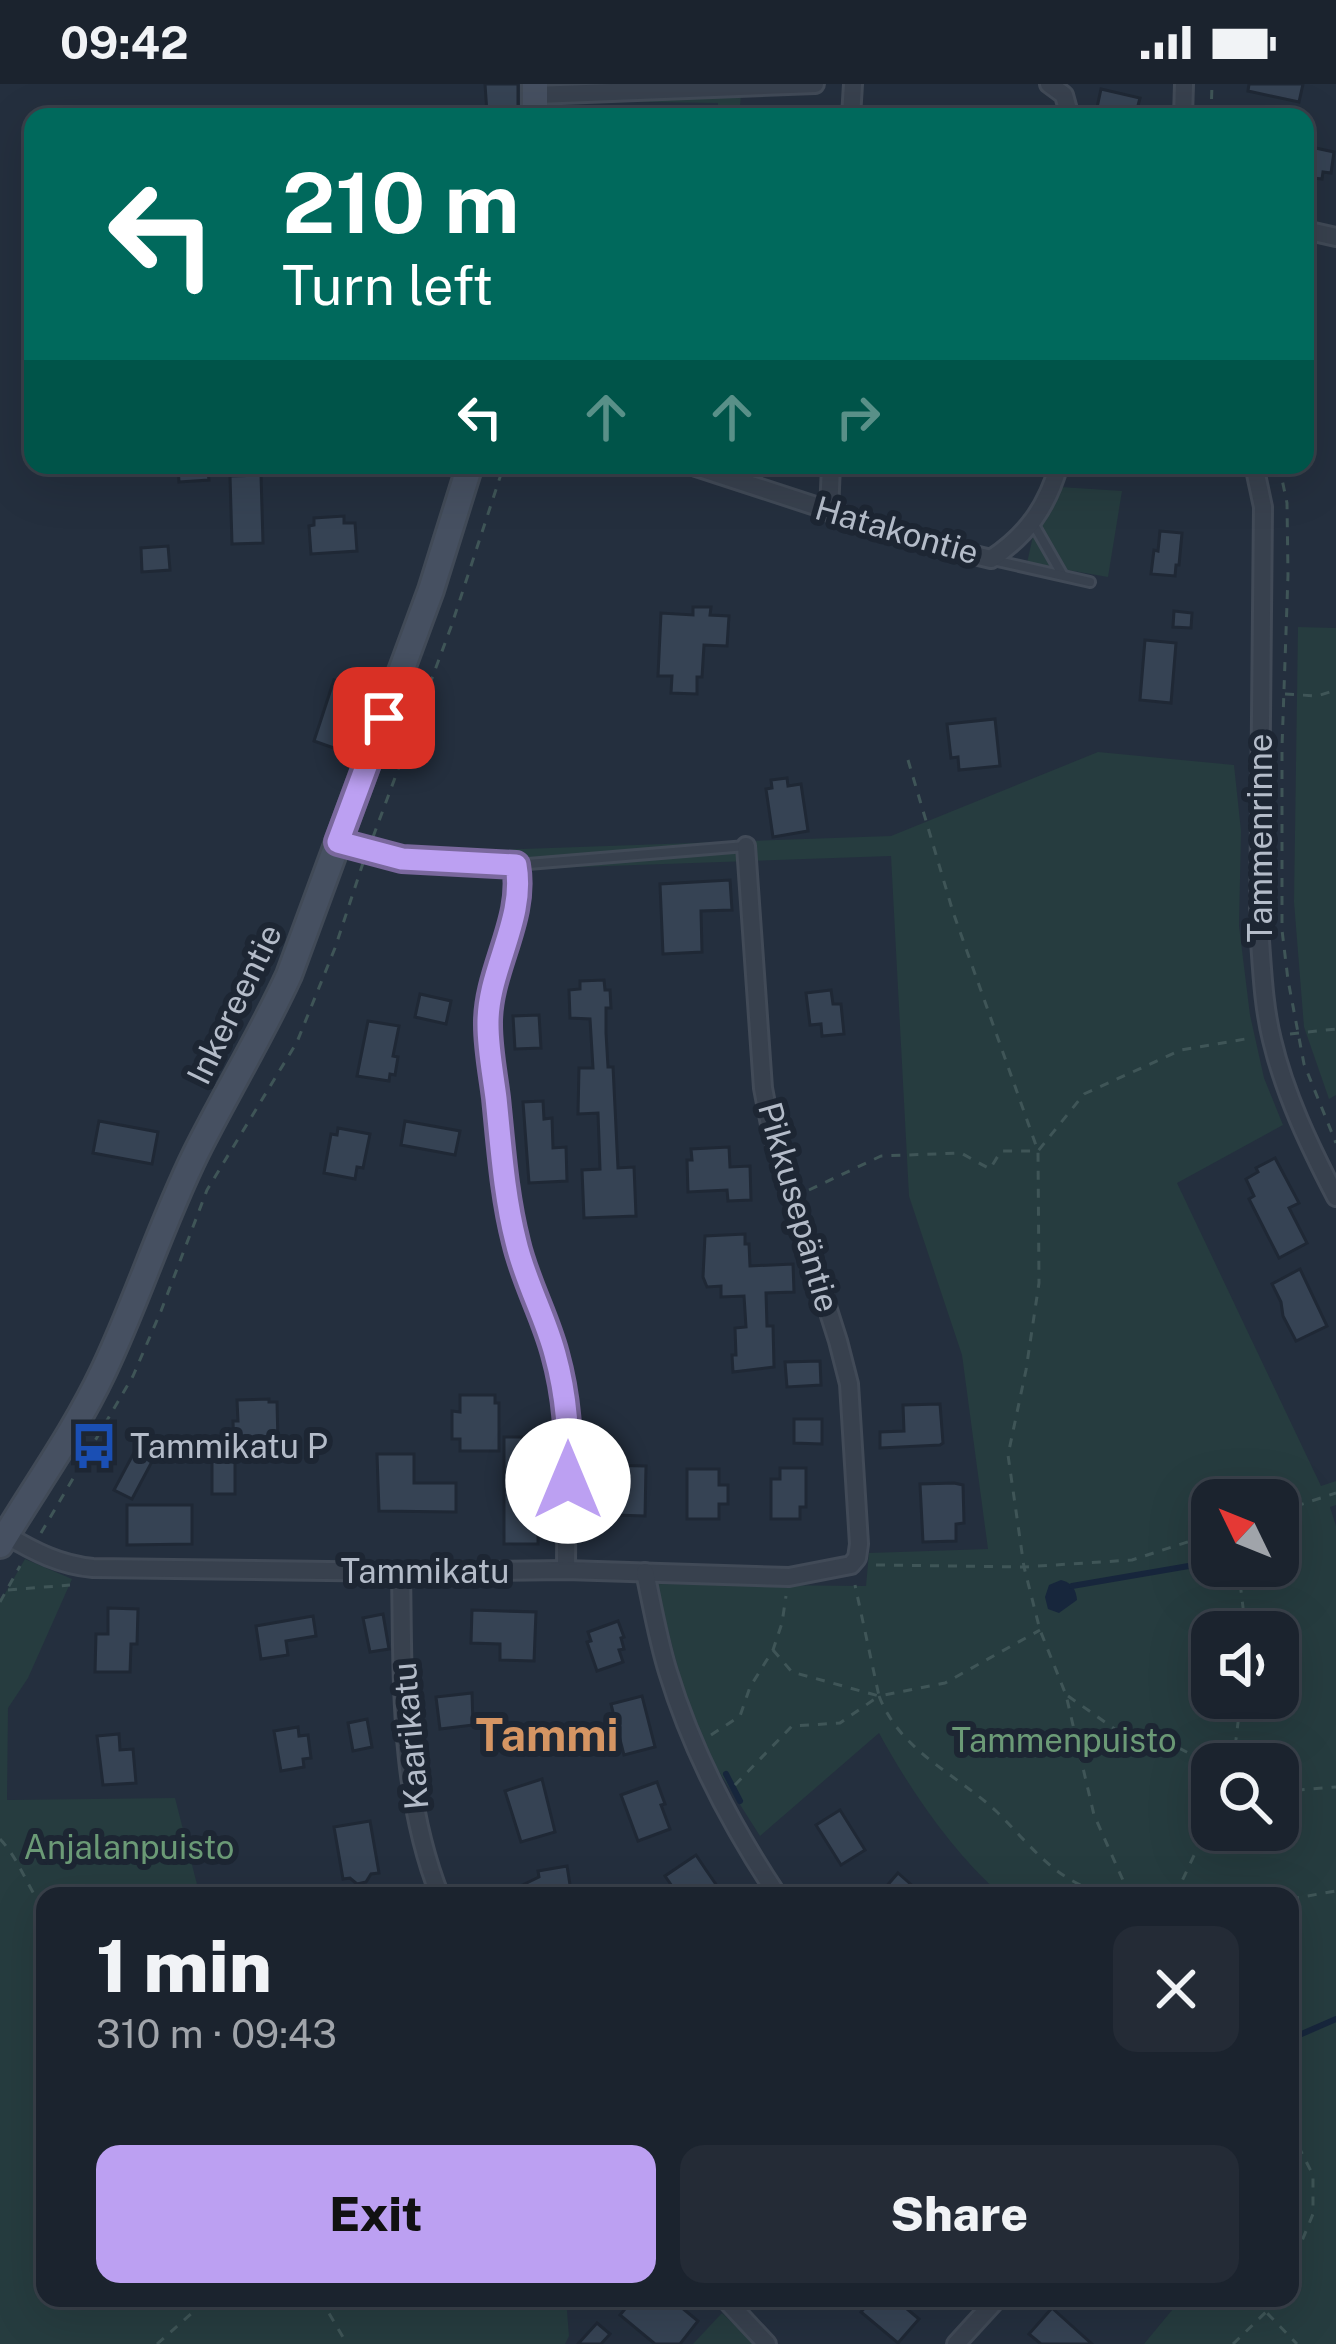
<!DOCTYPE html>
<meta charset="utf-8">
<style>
:root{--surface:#1b232e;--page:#242b36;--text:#f1f3f6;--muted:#a0a4aa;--line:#39404a;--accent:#bca0f2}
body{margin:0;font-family:"Public Sans",sans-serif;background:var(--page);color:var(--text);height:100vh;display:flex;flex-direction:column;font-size:45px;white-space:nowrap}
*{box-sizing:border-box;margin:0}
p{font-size:39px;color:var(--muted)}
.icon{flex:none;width:66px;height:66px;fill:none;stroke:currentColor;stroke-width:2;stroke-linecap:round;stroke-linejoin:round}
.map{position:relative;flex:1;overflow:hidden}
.drawer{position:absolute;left:36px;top:1803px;width:1263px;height:420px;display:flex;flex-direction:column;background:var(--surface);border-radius:24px;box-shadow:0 12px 48px #0002,0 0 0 3px var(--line)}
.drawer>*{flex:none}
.hud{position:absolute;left:24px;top:24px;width:1290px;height:366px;border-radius:24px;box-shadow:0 12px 48px #0002,0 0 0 3px var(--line);background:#00695c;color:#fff;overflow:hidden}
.needle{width:78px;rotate:313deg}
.fabs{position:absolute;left:1191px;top:1395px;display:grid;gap:24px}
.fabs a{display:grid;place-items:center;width:108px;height:108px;border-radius:24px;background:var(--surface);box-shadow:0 12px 48px #0002,0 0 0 3px var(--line);font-size:60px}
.pin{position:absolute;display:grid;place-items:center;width:102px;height:102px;color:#fff;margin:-51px;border-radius:24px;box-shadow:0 6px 18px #0006}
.me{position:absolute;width:132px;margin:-66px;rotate:0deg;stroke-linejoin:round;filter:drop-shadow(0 0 9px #0008)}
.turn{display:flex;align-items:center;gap:42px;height:252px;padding:0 60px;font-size:54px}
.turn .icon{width:156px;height:156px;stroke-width:2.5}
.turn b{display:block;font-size:84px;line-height:102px}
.lanes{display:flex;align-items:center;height:114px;padding:0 60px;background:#0003;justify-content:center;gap:60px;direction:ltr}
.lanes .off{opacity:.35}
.round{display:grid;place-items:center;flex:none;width:126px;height:126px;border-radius:24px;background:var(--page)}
.head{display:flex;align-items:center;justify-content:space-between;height:204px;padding:0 60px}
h1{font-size:72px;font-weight:800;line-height:90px}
.action{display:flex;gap:24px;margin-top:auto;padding:24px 60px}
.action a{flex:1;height:138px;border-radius:24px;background:var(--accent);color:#111;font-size:48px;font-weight:800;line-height:138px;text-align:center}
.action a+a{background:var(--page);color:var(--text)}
.status{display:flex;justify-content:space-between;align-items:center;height:84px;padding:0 60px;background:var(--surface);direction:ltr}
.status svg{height:33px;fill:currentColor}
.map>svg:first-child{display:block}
</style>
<div class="status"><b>09:42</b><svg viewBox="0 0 49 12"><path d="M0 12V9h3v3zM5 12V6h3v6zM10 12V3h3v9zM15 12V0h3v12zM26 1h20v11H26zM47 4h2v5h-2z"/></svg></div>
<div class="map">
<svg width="1336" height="2260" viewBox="0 0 1336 2260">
<rect width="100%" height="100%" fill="#242f3e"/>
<!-- green -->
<g fill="#263c3f" fill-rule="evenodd">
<polygon points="576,0 742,0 739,33 718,33 718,19 579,17"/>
<polygon points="1061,403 1122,407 1108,493 1027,479 1033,452"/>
<polygon points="1298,543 1336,544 1336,1011 1329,1015 1304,943 1294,818"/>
<path d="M1098 668 1234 681 1241 747 1239 842 1250 931 1264 994 1283 1041 1177 1099 1321 1402 1336 1397V1421L1330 1423 1336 1442V2260H1144L1182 2214H1290V2082L1293 2078 1290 2075V1812H1002C951 1766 912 1709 879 1649L760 1752 711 1675 684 1607 656 1500 866 1502 869 1469 988 1465 962 1271 909 1112 891 772 410 789 377 779 382 759 412 769 891 752ZM1212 1416H1278V1482H1212ZM1212 1548H1278V1614H1212ZM1212 1680H1278V1746H1212Z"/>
<polygon points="25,1475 72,1495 28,1594 8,1624 7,1716 175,1714 200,1812 45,1812 45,2214 566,2214 569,2252 565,2260 0,2260 0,1518"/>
<polygon points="722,2229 755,2260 693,2260"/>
</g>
<!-- water -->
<path fill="#17263c" d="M1061 1496C1072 1499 1076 1505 1077 1516L1059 1529 1048 1525 1045 1513 1049 1501Z"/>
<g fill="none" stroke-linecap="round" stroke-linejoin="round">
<!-- stream -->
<g stroke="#17263c" stroke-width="6">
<polyline points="1278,1468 1294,1465"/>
<polyline points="1072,1502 1212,1478"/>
<polyline points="726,1690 740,1717"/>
<polyline points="1290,1955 1336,1935"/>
</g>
</g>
<!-- building -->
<g fill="#364354" stroke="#1f2835" stroke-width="3">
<polygon points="485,0 518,0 518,27 487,29"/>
<polygon points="1249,0 1303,0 1299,18 1248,7"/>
<polygon points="1101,5 1140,14 1135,33 1095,33"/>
<polygon points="1306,62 1334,68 1331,89 1323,88 1322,95 1305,93"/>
<polygon points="178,381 207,381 209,396 179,398"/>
<polygon points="261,391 263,459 232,460 230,392"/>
<polygon points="344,432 344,439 355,439 357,467 311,470 309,442 314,441 314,434"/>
<polygon points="1160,447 1182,449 1179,481 1176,481 1175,492 1151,490 1154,466 1158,467"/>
<polygon points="168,462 170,486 142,488 141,464"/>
<polygon points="693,523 711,523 710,531 729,532 727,562 704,561 702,593 697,593 697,610 671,609 672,592 658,592 661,529 693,531"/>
<polygon points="1174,527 1192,529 1191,544 1173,543"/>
<polygon points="1145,556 1176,559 1171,619 1140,616"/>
<polygon points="334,596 366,607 345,668 314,657"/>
<polygon points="995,635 1000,682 959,686 958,673 951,674 947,640"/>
<polygon points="787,694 788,702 801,700 808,747 773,753 766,705 772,704 771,696"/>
<polygon points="730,796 732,826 701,827 702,868 663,870 660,800"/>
<polygon points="604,896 605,906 610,906 611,924 606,924 606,949 608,983 613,983 618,1084 634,1083 636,1132 584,1134 582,1086 600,1085 598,1029 578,1030 579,984 593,984 590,935 570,934 569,906 580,905 580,897"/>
<polygon points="831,906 833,920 841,920 844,950 822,952 821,940 810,941 806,909"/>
<polygon points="420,910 451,917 446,940 415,933"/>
<polygon points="539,931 541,964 515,965 513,932"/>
<polygon points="368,937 399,942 393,972 398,973 395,991 390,990 389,997 357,992"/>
<polygon points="543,1017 544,1035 552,1034 553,1064 566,1063 567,1097 529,1099 523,1018"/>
<polygon points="99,1037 158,1048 152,1080 93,1069"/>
<polygon points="405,1037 460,1047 455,1071 401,1061"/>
<polygon points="338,1044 370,1050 363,1084 357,1083 355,1095 324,1089 331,1050 337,1051"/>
<polygon points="729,1063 730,1083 750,1082 751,1116 728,1117 727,1106 688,1108 687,1076 692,1076 691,1065"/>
<polygon points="1275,1074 1299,1119 1289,1124 1307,1159 1279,1174 1249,1115 1254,1112 1246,1095 1258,1088 1256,1084"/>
<polygon points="745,1150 745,1160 749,1160 750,1182 793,1180 794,1208 766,1209 767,1242 773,1242 774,1283 733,1288 732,1271 736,1271 735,1244 746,1243 744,1212 721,1213 721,1202 707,1203 703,1193 705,1152"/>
<polygon points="1300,1185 1327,1242 1296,1257 1283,1232 1281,1218 1272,1200"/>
<polygon points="820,1277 821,1301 787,1303 785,1278"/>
<polygon points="460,1311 495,1311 495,1319 499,1319 499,1367 460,1367 460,1355 452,1355 452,1327 460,1328"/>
<polygon points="269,1315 269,1318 277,1318 278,1359 270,1360 270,1366 234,1367 233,1337 238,1337 237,1316"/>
<polygon points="940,1320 943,1359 940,1361 880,1364 880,1348 904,1347 903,1321"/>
<polygon points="794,1335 822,1335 822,1360 794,1359"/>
<polygon points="504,1353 539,1353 538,1460 504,1460"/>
<polygon points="137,1363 155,1372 132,1415 114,1406"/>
<polygon points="377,1370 414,1370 414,1399 456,1399 456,1428 379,1427"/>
<rect x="212" y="1377" width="23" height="33"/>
<polygon points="598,1381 646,1382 645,1432 615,1431 616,1412 597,1412"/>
<polygon points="780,1384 806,1384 806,1423 800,1423 800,1435 771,1435 771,1395 780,1395"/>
<polygon points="687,1385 719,1385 719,1401 728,1401 728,1420 719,1420 719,1435 687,1435"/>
<polygon points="954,1399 963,1401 964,1439 956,1440 956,1457 923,1458 920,1400"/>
<polygon points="127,1421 192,1421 192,1460 127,1461"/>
<polygon points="108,1524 138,1525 137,1560 131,1560 130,1588 95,1588 96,1550 108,1550"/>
<polygon points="472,1526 536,1528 534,1577 500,1576 500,1560 471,1559"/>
<polygon points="383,1530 389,1565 370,1568 363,1534"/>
<polygon points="313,1532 316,1552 286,1557 288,1571 261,1575 256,1542"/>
<polygon points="618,1537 624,1553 621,1554 624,1565 619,1566 623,1578 597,1587 587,1558 591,1557 588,1548"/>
<polygon points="472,1609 473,1641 440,1645 436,1613"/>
<polygon points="642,1612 655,1663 624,1671 611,1620"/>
<polygon points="367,1635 372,1663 353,1667 348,1639"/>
<polygon points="298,1643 299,1652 308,1651 311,1674 303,1675 304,1683 281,1687 274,1647"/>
<polygon points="119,1650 120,1666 133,1665 136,1699 103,1701 97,1652"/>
<polygon points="542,1695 555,1748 521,1758 505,1707"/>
<polygon points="657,1698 665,1720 661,1721 670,1745 638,1757 621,1711"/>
<polygon points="840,1726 865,1766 841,1781 816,1741"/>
<polygon points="370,1737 379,1789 371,1790 366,1798 357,1800 350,1794 343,1795 334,1743"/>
<polygon points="696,1771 706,1786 724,1812 679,1812 665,1792"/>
<polygon points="567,1782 571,1807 543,1812 500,1812 539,1793 538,1787"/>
<polygon points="898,1789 924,1812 878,1812"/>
<polygon points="634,2214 670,2214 698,2237 680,2260 655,2260 620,2231"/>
<polygon points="873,2214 894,2214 919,2235 898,2259 861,2228"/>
<polygon points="1052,2224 1092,2260 1041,2260 1029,2250"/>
<polygon points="597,2239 610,2250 601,2260 578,2260"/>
</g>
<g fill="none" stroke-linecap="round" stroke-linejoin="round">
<defs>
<g id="lane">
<polyline points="1034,441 1062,490"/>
<polyline points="993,476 1090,498"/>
<polyline points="345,760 402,775 516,781 746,762"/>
</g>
<g id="street">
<polyline points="1049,0 1064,11 1070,33"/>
<polyline points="536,11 815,0"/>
<polyline points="851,33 853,0"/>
<polyline points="1183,33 1184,0"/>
<polyline points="1305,146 1336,153"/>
<path d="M690 381 941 463 991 475C1027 451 1047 423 1059 381"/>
<path d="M1254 381 1263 423 1259 843C1262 881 1263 920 1272 956 1285 1011 1310 1063 1336 1113"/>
<polyline points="829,428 831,381"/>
<polyline points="516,781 519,800 516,822 491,907 488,941 502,1077 515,1154 555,1267 567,1328 566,1486"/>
<path d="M6 1451C35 1468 60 1481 93 1484L401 1488 566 1486 789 1493 851 1481 857 1474 859 1460 849 1300 838 1257 771 1046 763 1004 746 762"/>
<path d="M401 1488C403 1597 399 1709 440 1812"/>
<path d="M645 1488C652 1521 658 1556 668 1588 692 1667 732 1743 778 1812"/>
<polyline points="724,2214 767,2260"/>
<polyline points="956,2260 998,2214"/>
</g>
<g id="secondary">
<polyline points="535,0 535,33"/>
<path d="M0 1461C34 1404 74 1349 103 1288 137 1217 161 1140 196 1069 226 1009 261 952 289 891L431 506 470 381"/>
</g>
</defs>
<!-- lane casing -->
<use href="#lane" stroke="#414a57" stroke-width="14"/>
<!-- street casing -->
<use href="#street" stroke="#414a57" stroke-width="22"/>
<!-- secondary casing -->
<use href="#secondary" stroke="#414a57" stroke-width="30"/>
<!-- path -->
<g stroke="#3f5557" stroke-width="3" stroke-dasharray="9 9" stroke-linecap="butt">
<polyline points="1211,33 1212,0"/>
<polyline points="1279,381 1287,419 1288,491 1282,663 1282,846 1288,896 1304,980 1336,1059"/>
<polyline points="1285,610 1317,612 1336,606"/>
<polyline points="908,676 953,828 1038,1067 1039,1199 1026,1286 1008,1371 1024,1483 1040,1546 1066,1611 1094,1731 1130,1812"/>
<polyline points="373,753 451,543 504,381"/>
<polyline points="1290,950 1336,945"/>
<polyline points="809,1106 881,1072 961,1069 990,1085 1001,1067 1038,1067 1084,1010 1181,966 1251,954"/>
<polyline points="1278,1428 1336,1409"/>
<polyline points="41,1449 133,1292 161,1227 207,1106 297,958 335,864 363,779"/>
<polyline points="876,1481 1024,1483 1132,1476 1212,1450"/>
<polyline points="1238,1482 1246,1548"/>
<polyline points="8,1506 70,1501"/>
<polyline points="0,1518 20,1482"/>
<polyline points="773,1566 792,1588 879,1612 945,1599 1040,1546"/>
<path d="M879 1612C900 1667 955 1689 996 1727 1027 1757 1053 1795 1097 1807 1128 1816 1164 1803 1198 1812"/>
<polyline points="1068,1612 1129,1655 1171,1660 1212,1681"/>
<polyline points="711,1651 740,1632 750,1603 773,1566 782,1539 786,1512"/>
<polyline points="1233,1680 1241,1614"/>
<polyline points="735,1701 792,1642 840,1639 879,1612 855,1501"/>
<polyline points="1278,1702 1299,1706 1336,1703"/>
<path d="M0 1755C20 1776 27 1804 45 1826"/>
<polyline points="1175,1812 1212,1733"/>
<polyline points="1290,1815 1336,1807"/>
<polyline points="1290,2046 1313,2091 1313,2130 1290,2186"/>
<polyline points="320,2214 347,2260"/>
<polyline points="1274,2214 1266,2228 1297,2260"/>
<polyline points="157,2260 209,2214"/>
<polyline points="1233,2260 1266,2228 1252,2214"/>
</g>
<!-- lane -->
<use href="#lane" stroke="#38414e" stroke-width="8"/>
<!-- street -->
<use href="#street" stroke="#38414e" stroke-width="16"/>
<!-- secondary -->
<use href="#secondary" stroke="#465061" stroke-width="24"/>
</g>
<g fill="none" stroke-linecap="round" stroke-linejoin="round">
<defs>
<path id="route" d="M384 634 338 758 402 775 516 781C526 836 487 886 488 941 488 965 493 990 496 1014 501 1062 504 1111 516 1158 525 1197 545 1232 555 1270 567 1313 569 1353 568 1397"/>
</defs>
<!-- route casing -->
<use href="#route" stroke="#7a689d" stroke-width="30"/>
<!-- route -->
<use href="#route" stroke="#bca0f2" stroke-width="21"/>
</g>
<!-- icons -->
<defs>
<symbol id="bus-bare" viewBox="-9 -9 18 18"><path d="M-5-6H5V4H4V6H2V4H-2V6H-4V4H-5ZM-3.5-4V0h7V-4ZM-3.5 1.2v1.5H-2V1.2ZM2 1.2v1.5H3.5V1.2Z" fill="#1a4fb4" stroke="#1d2633" stroke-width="2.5" paint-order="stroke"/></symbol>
</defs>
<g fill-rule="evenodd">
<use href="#bus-bare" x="61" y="1329" width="66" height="66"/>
</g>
<g text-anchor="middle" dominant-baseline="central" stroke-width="12" stroke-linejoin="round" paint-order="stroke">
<!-- street labels -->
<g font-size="33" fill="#b4bcc9" stroke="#1d2633">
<text transform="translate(897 446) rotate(16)">Hatakontie</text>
<text transform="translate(1260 754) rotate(-90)">Tammenrinne</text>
<text transform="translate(234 920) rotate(-64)">Inkereentie</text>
<text transform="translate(799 1123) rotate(74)">Pikkusepäntie</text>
<text x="425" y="1487">Tammikatu</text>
<text transform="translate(410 1652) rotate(-95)">Kaarikatu</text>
</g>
<!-- poi labels -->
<g font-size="33" fill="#b4bcc9" stroke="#1d2633" text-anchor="start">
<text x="130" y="1362">Tammikatu P</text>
</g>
<!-- park labels -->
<g font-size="33" fill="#6b9a76" stroke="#1d2633">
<text x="1064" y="1656">Tammenpuisto</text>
<text x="129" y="1763">Anjalanpuisto</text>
</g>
<!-- district labels -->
<g font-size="45" font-weight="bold" fill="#d59563" stroke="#1d2633">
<text x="547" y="1650">Tammi</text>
</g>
</g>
</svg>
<div class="fabs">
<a><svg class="needle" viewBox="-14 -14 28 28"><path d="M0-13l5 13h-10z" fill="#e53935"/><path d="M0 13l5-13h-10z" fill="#a0a4aa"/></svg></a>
<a><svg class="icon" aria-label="sound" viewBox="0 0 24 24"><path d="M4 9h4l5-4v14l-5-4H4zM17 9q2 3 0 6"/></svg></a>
<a><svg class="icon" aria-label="search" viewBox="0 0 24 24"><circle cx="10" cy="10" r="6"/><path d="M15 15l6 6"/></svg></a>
</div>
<div class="pin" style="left:384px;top:634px;background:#d93025"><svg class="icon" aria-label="arrive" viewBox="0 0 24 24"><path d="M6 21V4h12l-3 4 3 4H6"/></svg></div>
<svg class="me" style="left:568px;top:1397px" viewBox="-20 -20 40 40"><circle r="19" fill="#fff"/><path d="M0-13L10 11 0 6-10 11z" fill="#bca0f2"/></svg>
<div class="hud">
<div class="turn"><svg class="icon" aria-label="left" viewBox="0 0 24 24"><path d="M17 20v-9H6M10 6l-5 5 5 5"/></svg><div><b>210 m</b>Turn left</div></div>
<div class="lanes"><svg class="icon" aria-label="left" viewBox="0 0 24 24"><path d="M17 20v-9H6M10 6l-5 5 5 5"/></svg><svg class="icon off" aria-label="ahead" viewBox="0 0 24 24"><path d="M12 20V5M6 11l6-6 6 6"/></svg><svg class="icon off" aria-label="ahead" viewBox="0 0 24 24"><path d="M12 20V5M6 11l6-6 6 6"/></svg><svg class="icon off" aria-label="right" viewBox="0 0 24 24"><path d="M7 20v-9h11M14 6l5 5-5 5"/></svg></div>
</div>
<section class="drawer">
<div class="head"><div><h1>1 min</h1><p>310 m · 09:43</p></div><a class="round"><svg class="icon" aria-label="close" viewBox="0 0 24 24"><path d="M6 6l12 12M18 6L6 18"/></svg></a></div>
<div class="action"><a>Exit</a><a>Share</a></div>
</section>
</div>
